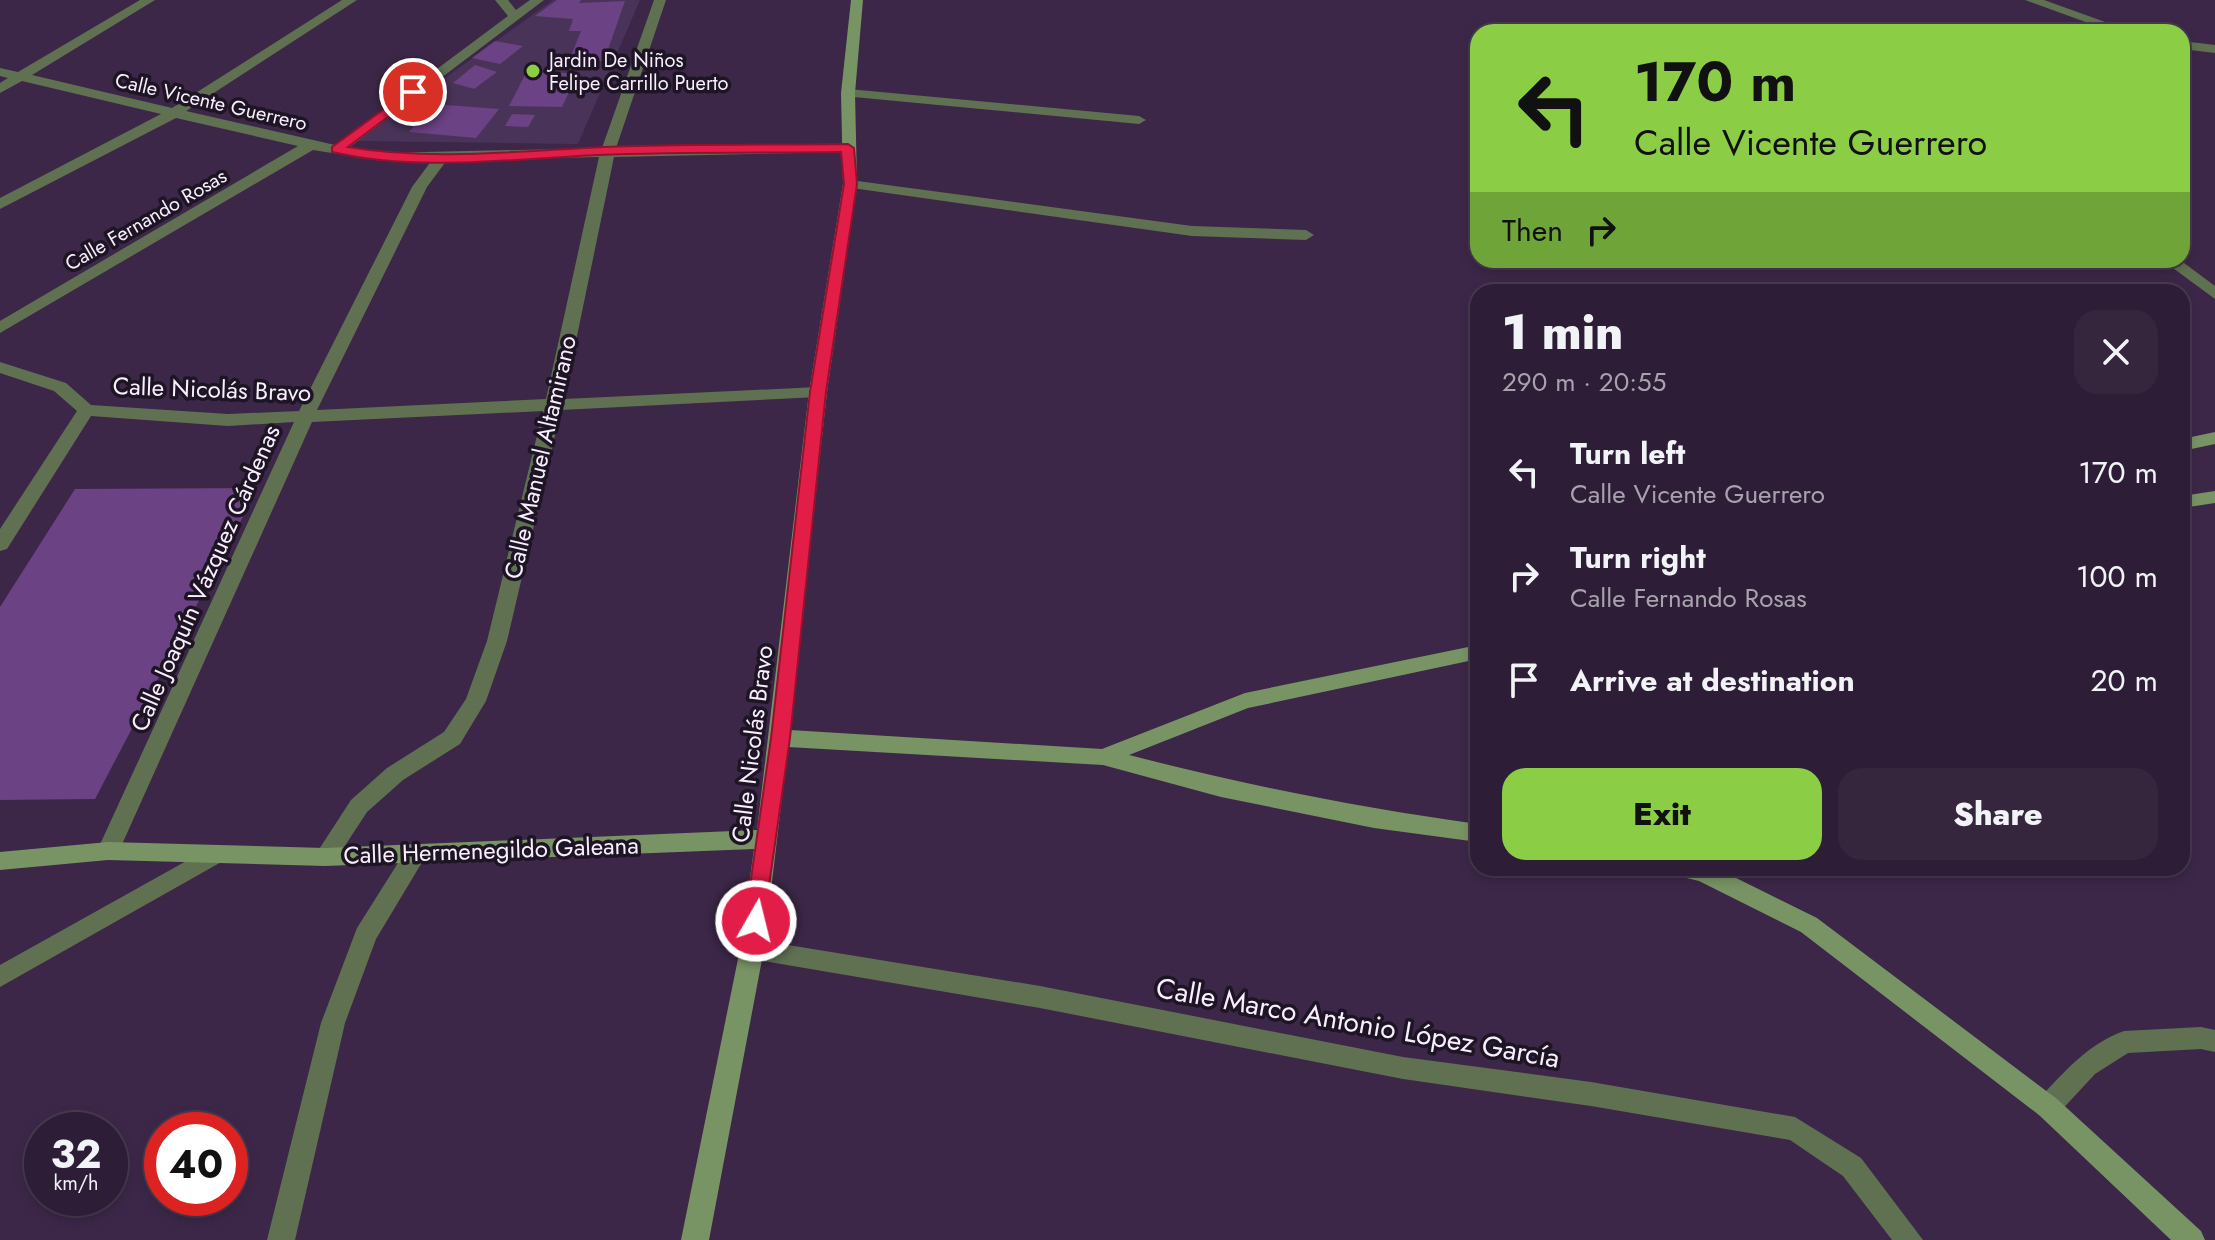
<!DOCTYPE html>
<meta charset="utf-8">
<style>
:root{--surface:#2d1d36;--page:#35263e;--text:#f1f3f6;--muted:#a7a2ad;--line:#483b51;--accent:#8bce46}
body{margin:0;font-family:Jost,sans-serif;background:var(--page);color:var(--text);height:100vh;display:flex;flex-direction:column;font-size:30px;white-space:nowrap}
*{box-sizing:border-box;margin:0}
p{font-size:26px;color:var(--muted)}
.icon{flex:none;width:44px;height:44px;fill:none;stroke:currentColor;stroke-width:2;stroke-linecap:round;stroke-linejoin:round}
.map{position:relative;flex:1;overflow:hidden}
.sheet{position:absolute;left:1470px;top:284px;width:720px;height:592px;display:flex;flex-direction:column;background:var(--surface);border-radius:24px;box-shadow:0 4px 12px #0003,0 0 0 2px var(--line)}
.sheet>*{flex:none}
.banner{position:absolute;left:1470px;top:24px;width:720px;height:244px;border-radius:24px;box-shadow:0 4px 12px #0003,0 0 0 2px var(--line);background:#8bce46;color:#111;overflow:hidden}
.speed{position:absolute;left:24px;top:1112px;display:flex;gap:16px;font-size:40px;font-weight:700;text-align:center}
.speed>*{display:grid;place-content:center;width:104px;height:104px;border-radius:50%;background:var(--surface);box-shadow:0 4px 12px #0003,0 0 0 2px var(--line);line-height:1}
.speed small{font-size:20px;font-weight:400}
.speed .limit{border:12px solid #d22;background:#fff;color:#111}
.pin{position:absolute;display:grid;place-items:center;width:68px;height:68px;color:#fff;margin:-34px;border:4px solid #fff;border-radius:50%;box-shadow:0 2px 8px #0007}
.me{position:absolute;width:88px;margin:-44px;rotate:8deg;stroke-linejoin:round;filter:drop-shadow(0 0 6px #0008)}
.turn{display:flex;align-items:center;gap:28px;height:168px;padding:0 32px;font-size:36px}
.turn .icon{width:104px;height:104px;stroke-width:2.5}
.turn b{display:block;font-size:56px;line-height:68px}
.then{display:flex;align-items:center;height:76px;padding:0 32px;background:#0003;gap:16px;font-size:30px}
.round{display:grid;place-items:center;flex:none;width:84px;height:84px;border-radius:24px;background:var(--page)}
.headline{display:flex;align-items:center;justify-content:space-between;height:136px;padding:0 32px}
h1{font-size:48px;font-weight:800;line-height:60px}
.primary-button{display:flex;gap:16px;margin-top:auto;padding:16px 32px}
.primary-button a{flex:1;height:92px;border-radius:24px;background:var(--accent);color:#111;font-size:32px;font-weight:800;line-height:92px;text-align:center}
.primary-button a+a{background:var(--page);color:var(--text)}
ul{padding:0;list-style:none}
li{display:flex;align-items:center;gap:24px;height:104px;padding:0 32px}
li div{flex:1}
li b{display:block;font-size:30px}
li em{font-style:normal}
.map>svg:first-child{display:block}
</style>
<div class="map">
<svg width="2215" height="1240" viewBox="0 0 2215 1240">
<rect width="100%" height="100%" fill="#3c2748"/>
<!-- built -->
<polygon fill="#4a3358" points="553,0 640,0 578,144 358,141"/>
<!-- building -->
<g fill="#6b4284">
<polygon points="557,0 581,0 579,3 625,1 604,61 569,61 581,31 569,31 573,19 535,16"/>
<polygon points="495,41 523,46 500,64 472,58"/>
<polygon points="475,65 497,72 474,89 453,83"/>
<polygon points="526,73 578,73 562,107 509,106"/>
<polygon points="433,104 499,109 476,138 409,132"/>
<polygon points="512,114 535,115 528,127 505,126"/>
<polygon points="258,488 95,799 0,800 0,607 75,489"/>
</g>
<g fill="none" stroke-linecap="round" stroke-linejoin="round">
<!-- street -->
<g fill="#607152" fill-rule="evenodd">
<path d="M140 0H155L32 75 172 108 342 0H357L186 111 335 145 508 16 495 0H508L516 10 530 0H544L350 147 383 153 602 148 654 0H666L616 148 848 144 855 148 848 152 614 157 564 399 818 387 827 392 818 397 561 410 507 641 486 701 460 744 403 780 367 812 333 864 325 866 317 864 314 857 351 800 387 768 444 732 466 699 487 641 543 411 312 422 119 851 116 858 108 860 100 858 97 851 294 422 228 426 91 416 7 549 0 551V529L77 411 54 391 0 373V362L66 383 91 405 228 414 299 411 412 187 432 160 383 161 313 150 0 333V321L298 146 176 118 0 209V198L161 114 22 81 0 93V83L8 78 0 76V68L18 72ZM599 157 546 399 317 410 427 187 447 160Z"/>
<polygon points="2025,0 2044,0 2133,32 2113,32"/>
<polygon points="2182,41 2215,45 2215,53 2182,49"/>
<polygon points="848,89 1139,116 1146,120 1139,124 843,96 841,93"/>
<polygon points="850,180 1192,226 1306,230 1314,235 1306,240 1192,236 845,187 843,184"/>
<polygon points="2162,260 2180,260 2215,286 2215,299"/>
<polygon points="215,845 223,847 226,854 223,861 0,987 0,965"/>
<polygon points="416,845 424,847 427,854 376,939 345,1023 295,1240 267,1240 321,1023 357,928 408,847"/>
<polygon points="752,939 1040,986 1403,1057 1591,1082 1795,1117 1861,1158 1923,1240 1892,1240 1843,1176 1790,1140 1591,1106 1403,1079 1040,1008 752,959 744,956 740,949 744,942"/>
<path d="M2201 1027 2215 1030V1052L2201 1049 2128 1053 2095 1074 2057 1115 2048 1119 2039 1115 2035 1107 2039 1099C2064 1072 2088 1044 2124 1031Z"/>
</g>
<!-- secondary -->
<g fill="#799464" fill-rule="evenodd">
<path d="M851 0H863L855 93 857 184 827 392 790 730 1102 749 1245 693 1478 645V659L1248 708 1129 755C1245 785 1360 808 1478 824V842L1374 828 1221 797 1103 765 788 747 764 949 709 1240H681L740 949 754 849 325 866 108 860 0 870V852L108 842 325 848 757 830 809 392 843 184 841 93Z"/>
<polygon points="2215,432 2215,444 2182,451 2182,439"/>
<polygon points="2215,491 2215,503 2182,508 2182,496"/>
<polygon points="1671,868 1716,868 1817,918 2057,1099 2201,1231 2205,1240 2171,1240 2039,1115 1801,932 1699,881 1674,875"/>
</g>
</g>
<!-- route -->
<path fill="#e11d48" stroke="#92132f" stroke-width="2" d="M413 88 417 90V95L348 147C432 161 519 151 604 147 685 144 766 145 848 144L854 148 857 184 826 392 790 738 763 928H748L745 921 771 738 810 392 844 184 841 152C760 153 679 152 598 155 511 159 418 172 332 152V147Z"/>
<!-- markers -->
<circle fill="#8bce46" stroke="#1e1524" stroke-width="3" cx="533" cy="71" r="8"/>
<g text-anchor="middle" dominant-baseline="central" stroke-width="7" stroke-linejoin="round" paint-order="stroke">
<!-- far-poi labels -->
<g font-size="20" fill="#f8eeff" stroke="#1e1524" text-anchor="start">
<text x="549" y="60">Jardin De Niños<tspan x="549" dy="23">Felipe Carrillo Puerto</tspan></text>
</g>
<!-- far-street labels -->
<g font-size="20" fill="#f8eeff" stroke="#1e1524">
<text transform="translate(211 102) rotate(13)">Calle Vicente Guerrero</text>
<text transform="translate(146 220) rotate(-30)">Calle Fernando Rosas</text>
</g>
<!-- street labels -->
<g font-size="24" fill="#f8eeff" stroke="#1e1524">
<text transform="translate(212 389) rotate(2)">Calle Nicolás Bravo</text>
<text transform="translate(540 457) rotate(-77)">Calle Manuel Altamirano</text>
<text transform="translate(205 578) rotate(-66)">Calle Joaquín Vázquez Cárdenas</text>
<text transform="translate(752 744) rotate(-83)">Calle Nicolás Bravo</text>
<text transform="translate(491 850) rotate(-2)">Calle Hermenegildo Galeana</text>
</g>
<!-- near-street labels -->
<g font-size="28" fill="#f8eeff" stroke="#1e1524">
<text transform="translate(1358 1023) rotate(10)">Calle Marco Antonio López García</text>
</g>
</g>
</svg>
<div class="speed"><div>32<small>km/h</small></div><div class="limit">40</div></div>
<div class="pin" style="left:413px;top:92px;background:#d93025"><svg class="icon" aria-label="arrive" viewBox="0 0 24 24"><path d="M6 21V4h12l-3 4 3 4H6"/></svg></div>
<svg class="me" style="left:756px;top:921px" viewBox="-20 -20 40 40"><circle r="17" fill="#e11d48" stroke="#fff" stroke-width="3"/><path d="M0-11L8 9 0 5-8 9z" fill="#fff"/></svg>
<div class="banner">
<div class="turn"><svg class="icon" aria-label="left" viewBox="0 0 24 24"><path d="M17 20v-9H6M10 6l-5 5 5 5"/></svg><div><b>170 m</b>Calle Vicente Guerrero</div></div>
<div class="then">Then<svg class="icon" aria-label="right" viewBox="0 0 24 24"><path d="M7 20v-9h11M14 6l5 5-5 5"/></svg></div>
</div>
<section class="sheet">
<div class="headline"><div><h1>1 min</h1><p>290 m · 20:55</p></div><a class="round"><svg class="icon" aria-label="close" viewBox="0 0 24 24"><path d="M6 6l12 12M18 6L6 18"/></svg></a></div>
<ul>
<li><svg class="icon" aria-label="left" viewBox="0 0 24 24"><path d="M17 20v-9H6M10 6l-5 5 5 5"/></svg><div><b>Turn left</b><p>Calle Vicente Guerrero</p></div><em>170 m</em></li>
<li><svg class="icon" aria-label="right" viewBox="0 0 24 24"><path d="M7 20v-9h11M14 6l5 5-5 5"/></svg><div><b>Turn right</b><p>Calle Fernando Rosas</p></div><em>100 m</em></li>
<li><svg class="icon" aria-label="arrive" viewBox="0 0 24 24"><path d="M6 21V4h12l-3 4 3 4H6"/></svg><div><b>Arrive at destination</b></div><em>20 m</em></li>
</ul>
<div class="primary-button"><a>Exit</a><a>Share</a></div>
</section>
</div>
